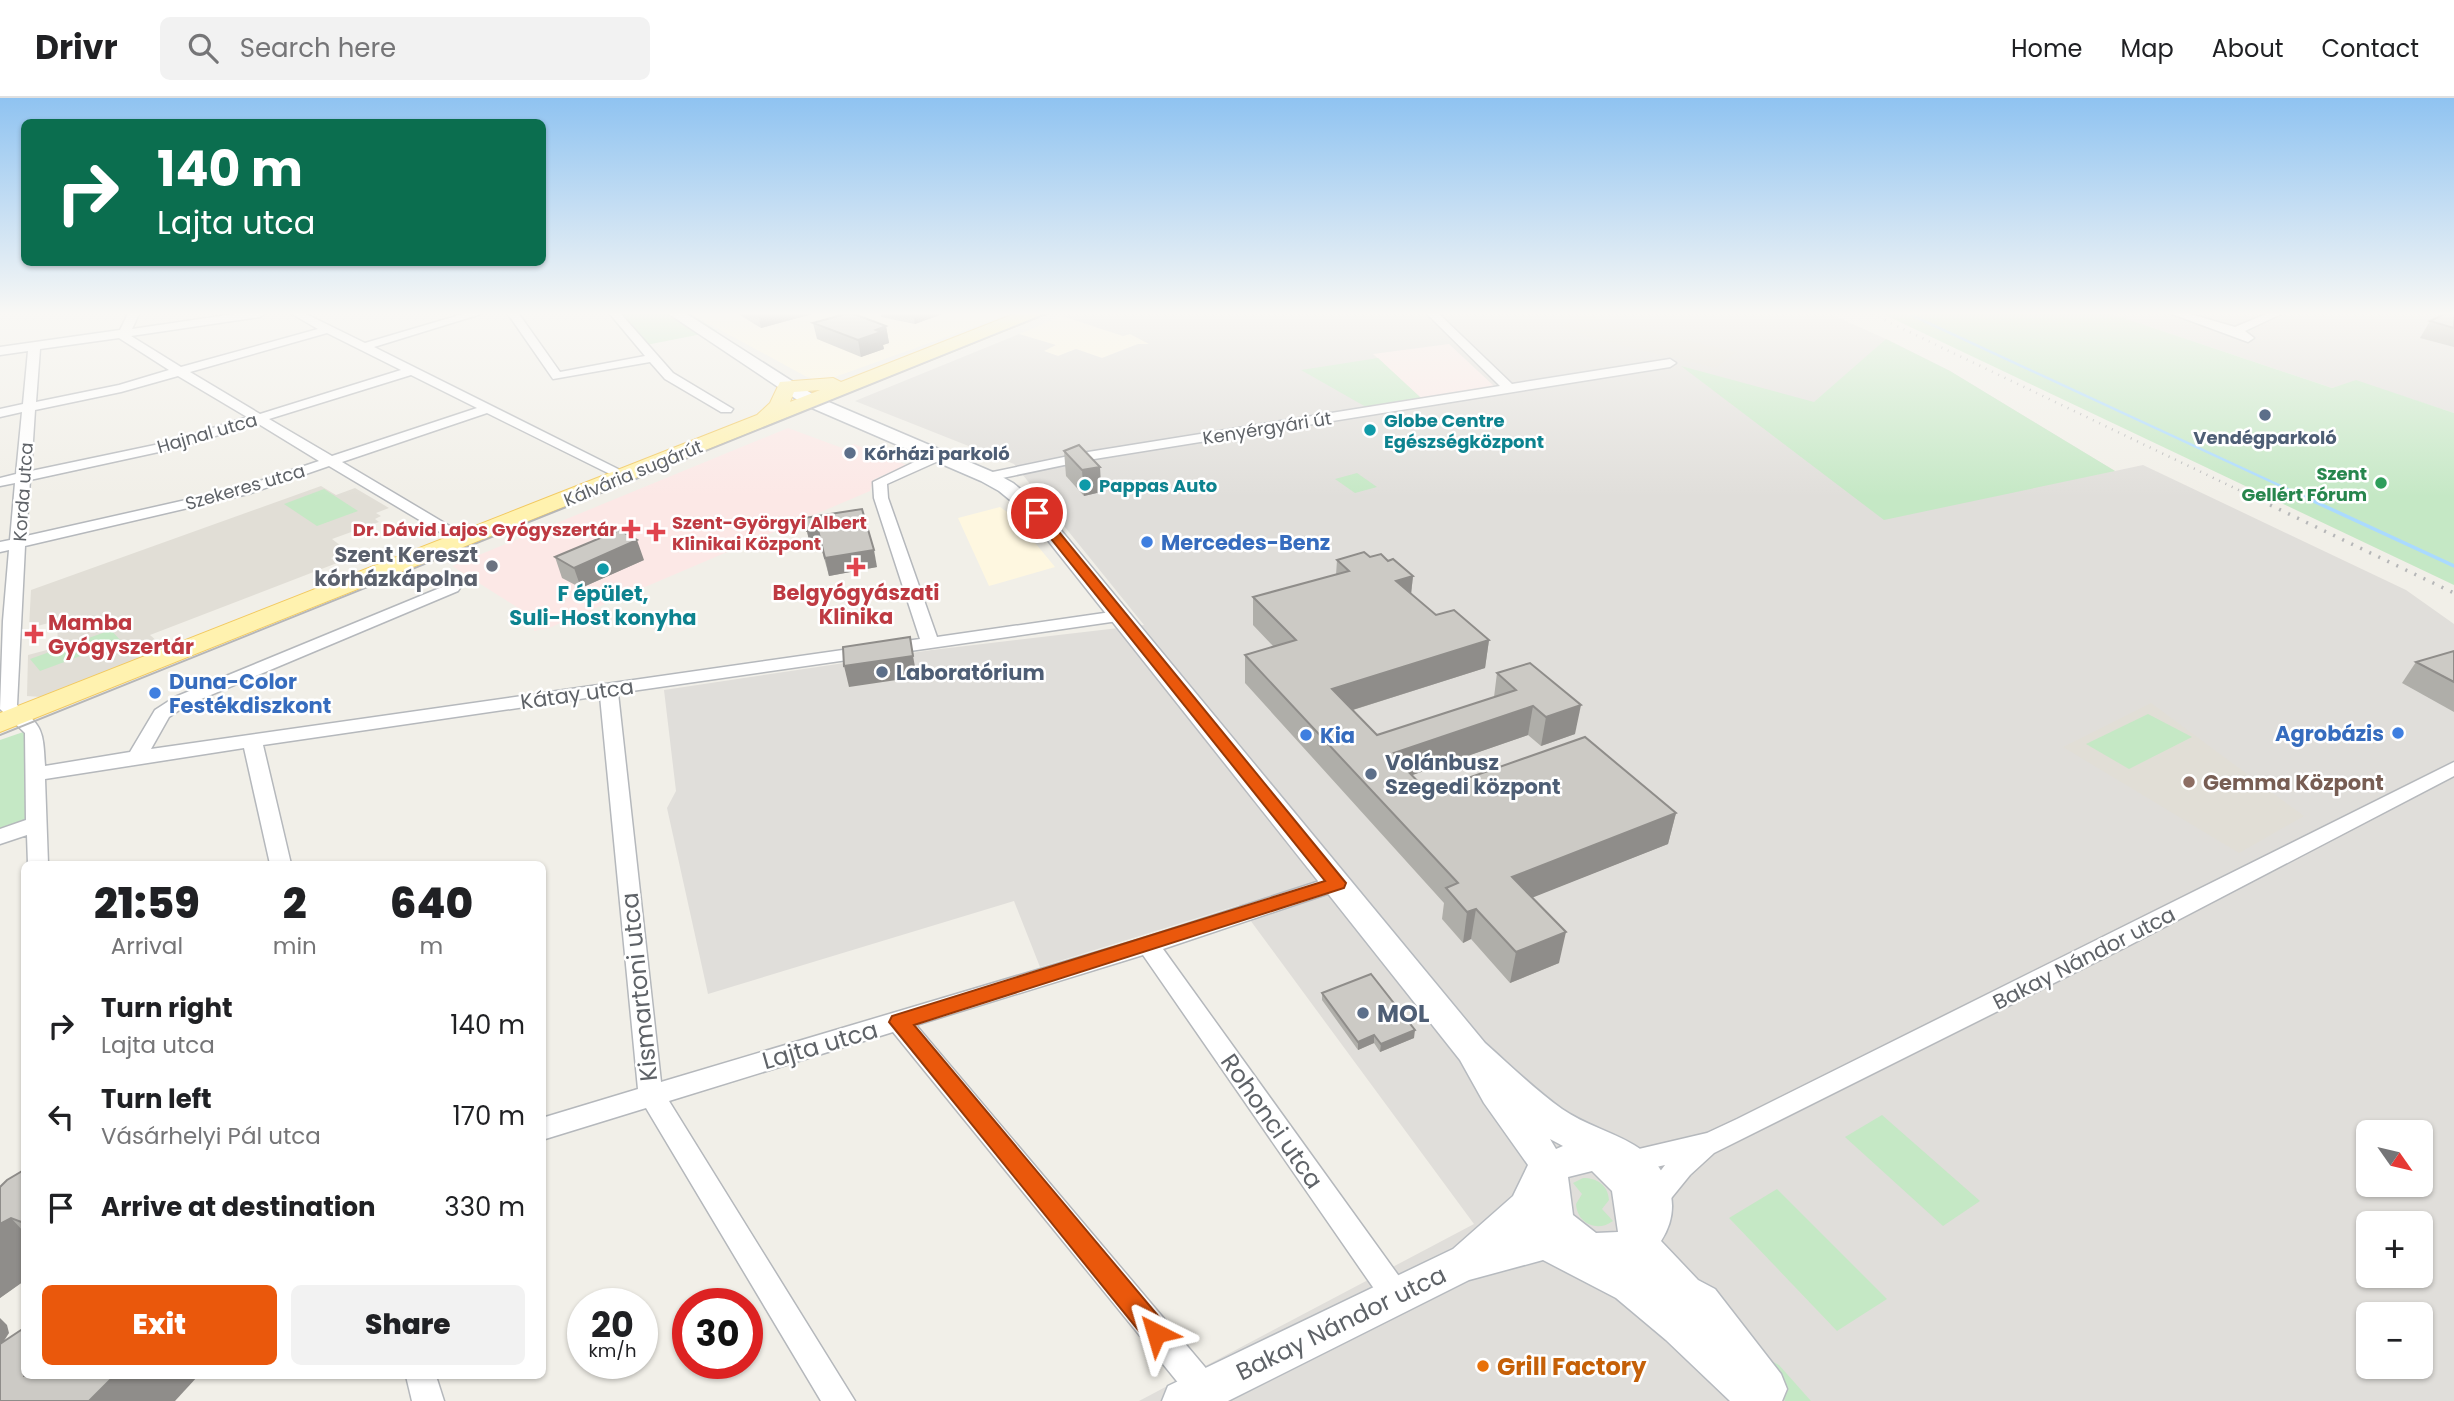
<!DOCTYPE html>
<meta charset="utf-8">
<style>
:root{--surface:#fff;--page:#f2f2f2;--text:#202124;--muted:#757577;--line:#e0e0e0;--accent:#ea580c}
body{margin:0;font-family:Poppins,sans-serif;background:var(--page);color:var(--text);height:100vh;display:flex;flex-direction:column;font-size:26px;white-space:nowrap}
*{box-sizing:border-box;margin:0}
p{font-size:23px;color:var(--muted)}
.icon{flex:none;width:38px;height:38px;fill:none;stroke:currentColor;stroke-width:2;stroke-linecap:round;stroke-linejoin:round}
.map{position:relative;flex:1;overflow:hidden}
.panel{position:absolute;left:21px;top:763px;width:525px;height:518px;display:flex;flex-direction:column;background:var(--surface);border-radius:10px;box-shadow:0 2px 5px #0004}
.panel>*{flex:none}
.hud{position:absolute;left:21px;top:21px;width:525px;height:147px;border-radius:10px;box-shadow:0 2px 5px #0004;background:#0b6e4f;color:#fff;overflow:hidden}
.needle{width:46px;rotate:124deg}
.controls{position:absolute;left:2356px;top:1022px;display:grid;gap:14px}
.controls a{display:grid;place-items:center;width:77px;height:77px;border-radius:10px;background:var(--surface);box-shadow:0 2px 5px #0004;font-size:35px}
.speed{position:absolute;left:567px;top:1190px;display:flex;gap:14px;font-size:35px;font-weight:700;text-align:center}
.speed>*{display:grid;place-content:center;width:91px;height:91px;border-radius:50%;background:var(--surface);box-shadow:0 2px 5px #0004;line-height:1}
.speed small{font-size:18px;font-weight:400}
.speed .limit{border:10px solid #d22;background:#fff;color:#111}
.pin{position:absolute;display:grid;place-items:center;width:60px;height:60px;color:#fff;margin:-30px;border:4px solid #fff;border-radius:50%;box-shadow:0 2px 7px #0007}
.me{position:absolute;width:77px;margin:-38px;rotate:320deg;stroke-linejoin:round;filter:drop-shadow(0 0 5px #0008)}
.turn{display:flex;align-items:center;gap:24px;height:147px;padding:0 21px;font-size:32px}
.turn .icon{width:91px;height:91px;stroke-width:2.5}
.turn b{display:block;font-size:49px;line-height:60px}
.eta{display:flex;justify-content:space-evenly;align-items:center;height:119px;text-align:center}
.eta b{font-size:42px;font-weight:800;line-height:49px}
.cta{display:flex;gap:14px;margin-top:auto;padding:14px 21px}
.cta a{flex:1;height:80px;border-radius:10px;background:var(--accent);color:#fff;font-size:28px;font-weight:800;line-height:80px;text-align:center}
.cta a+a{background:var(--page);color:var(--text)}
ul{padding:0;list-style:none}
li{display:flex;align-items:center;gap:21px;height:91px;padding:0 21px}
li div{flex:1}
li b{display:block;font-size:26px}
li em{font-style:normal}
header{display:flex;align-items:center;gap:42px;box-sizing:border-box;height:98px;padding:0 35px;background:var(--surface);border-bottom:2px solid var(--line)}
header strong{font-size:33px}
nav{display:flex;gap:38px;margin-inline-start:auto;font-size:24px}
.search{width:490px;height:63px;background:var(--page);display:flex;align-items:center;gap:18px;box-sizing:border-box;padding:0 24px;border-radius:10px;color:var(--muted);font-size:26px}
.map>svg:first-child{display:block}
</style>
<header>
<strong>Drivr</strong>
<div class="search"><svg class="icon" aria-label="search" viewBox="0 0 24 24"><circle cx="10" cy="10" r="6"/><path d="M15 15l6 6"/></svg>Search here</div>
<nav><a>Home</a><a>Map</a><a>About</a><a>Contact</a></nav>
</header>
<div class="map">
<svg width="2454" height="1303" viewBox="0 0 2454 1303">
<rect width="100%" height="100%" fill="#f1efe8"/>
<!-- commercial -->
<g fill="#fef7e0">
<polygon points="691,216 1010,216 821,284 805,278"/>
<polygon points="1062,218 1123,238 1130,236 1150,246 1138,246 1102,260 1076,251 1058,258 1043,253 1055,247 1019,236"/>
<polygon points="1000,409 1013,418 1055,469 989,488 958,420"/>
</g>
<!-- industrial -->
<g fill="#e0deda" fill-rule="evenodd">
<path d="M1067 216H1830L1886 241 1950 273 2115 373 2143 367 2406 492 2454 526V1303H1139L1474 1126 1239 807 1040 869 1014 803 708 896 667 710 676 693 664 592 932 552 1144 527 1014 366 855 303 1019 236 1056 247 1044 253 1058 258 1076 251 1102 260 1138 246H1149L1130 236 1123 238 1062 218ZM2368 1034H2420V1087H2368ZM2368 1125H2420V1178H2368ZM2368 1216H2420V1269H2368Z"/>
<polygon points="2112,216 2454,216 2454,315 2356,283 2332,290"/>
</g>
<!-- education -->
<g fill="#e1ded6">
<polygon points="1582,217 1736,254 1716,270 1595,241 1563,229"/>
<polygon points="321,388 336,397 355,390 389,410 376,415 381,418 375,421 379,424 332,441 349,454 331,460 337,465 150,537 166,551 41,599 27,598 28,557 58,549 57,523 29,530 31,492"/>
<polygon points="2151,605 2304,718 2239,755 2063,649"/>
</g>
<!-- medical -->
<g fill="#fce8e6">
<polygon points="1449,246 1494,288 1421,300 1373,256"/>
<polygon points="788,330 842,350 854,346 906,367 873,382 870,393 549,530 534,533 534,520 452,468"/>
</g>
<!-- green -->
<g fill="#c5e8c5">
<polygon points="608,216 691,216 717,233 636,249"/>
<polygon points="1883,216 2112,216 2332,290 2356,282 2454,315 2454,487"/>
<polygon points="1886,241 1950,273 2115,373 1884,422 1681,268 1814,304"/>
<polygon points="1378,260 1421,300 1366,309 1301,272"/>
<polygon points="1357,375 1377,389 1355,395 1335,381"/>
<polygon points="324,391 358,413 317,428 284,406"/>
<polygon points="111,532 121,543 40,573 30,561"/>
<polygon points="2148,616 2192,639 2129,671 2086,646"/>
<polygon points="32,631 35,726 0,739 0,642"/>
<polygon points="1882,1017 1980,1103 1943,1128 1845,1039"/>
<path d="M1583 1080C1597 1080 1608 1087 1609 1102L1602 1111 1613 1123C1597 1135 1577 1125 1576 1106L1582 1096 1573 1085Z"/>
<polygon points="1777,1091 1887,1201 1837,1233 1729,1120"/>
<polygon points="1768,1261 1779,1267 1811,1303 1785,1303 1757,1268"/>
</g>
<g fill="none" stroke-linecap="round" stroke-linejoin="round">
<!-- stream-far1 -->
<polyline stroke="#aadaff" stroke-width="2.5" points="1909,216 2298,396"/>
<!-- stream -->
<polyline stroke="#aadaff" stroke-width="3.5" points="2294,394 2454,468"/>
<defs>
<g id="street">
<path d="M128 216H139L132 231 234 216H265L260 219 131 238 181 269 318 231 292 216H306L365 245 463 216H481L374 249 632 378 625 382 620 381 487 315 342 364 468 439 471 442 468 445H458L329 368 248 396 25 448 17 607C44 629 43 635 45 668L130 654 155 612 175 599 452 485 458 487 460 490 458 493 187 607 169 619 151 651 920 541 874 400 873 384 935 354H945V360L887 386 888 400 937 539 1118 513 1126 518 1118 523 618 595 661 984 1141 841 1329 780 1337 777 1345 780 1348 785 1345 790 1163 851 1406 1188 1411 1198 1406 1208 1396 1212 1386 1208 1143 857 916 927 1215 1281 1219 1292 1215 1303H1193L893 934 669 1003 855 1303H821L646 1010 542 1042V1020L638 991 600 598 263 647 291 766H270L244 650 45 681 48 766H28L27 737 0 746V731L26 722 25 635 0 611 3 523 9 452 0 454V444L10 442 15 385 0 388V380L16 376 22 314 0 319V311L23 306 28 253 0 257V249L120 232ZM327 235 401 272 260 316 190 274ZM119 240 169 272 119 287 36 304 40 251ZM411 277 477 310 332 358 269 321ZM178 278 247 319 169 344 31 373 35 312 121 294ZM257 325 319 363 239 390 26 438 30 382 177 350Z"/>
<polygon points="508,216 519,216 560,274 645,258 610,216 621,216 673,275 733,311 731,314 721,314 665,281 650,264 553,281"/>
<polygon points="1427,216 1439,216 1512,286 1670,261 1676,265 1670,269 1088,362 988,383 981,379 988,375 1088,354 1500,288"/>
<polygon points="2172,216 2190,216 2235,229 2266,216 2281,216 2245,233 2254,240 2248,244"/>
<polygon points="2454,664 2454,678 2130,847 1714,1055 1690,1077 1664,1109 1654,1112 1644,1109 1640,1100 1665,1067 1626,1076 1617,1073 1613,1065 1617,1057 1626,1054 1707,1035 1737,1021"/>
<polygon points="406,1278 436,1278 444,1303 412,1303"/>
</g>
<path id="secondary" d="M669 216H687L817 299 995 375 1013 385 1041 408 1485 945C1510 967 1534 991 1562 1011 1585 1027 1611 1033 1634 1047 1669 1068 1684 1108 1661 1143L1698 1182 1715 1191 1781 1276 1787 1291 1782 1303H1730L1666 1242 1616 1200 1543 1162 1469 1182 1228 1303H1162L1168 1288 1453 1151 1513 1098 1528 1067 1484 1005 1460 962 1027 416 999 393 981 383 805 307ZM1550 1041 1563 1048 1556 1051ZM1592 1073 1612 1093 1618 1134 1596 1135 1573 1117 1568 1079Z"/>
<path id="primary" d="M1014 216H1039L1036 220 0 634V615L757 317 770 305 780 284 833 280 841 284ZM820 292 790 304 794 294Z"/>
</defs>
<!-- street casing -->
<use href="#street" stroke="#b5b8bc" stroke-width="3"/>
<!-- secondary casing -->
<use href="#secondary" stroke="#b6babf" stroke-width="3"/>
<!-- primary casing -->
<use href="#primary" stroke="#f2c960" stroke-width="2"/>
<!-- street -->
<use href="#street" fill="#fff" fill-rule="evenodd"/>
<!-- secondary -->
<use href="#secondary" fill="#fff" fill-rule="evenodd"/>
<!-- primary -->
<use href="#primary" fill="#fff2af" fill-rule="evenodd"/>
<!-- tram -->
<polyline stroke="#b6b7b8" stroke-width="2" points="0,637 1046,216"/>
<!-- rail-far1 -->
<polyline stroke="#b6b7b8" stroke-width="2.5" stroke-dasharray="1 6" stroke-linecap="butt" points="1872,216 2247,396"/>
<!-- rail -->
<polyline stroke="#b6b7b8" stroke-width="3.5" stroke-dasharray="2 8" stroke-linecap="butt" points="2243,394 2454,495"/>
</g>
<!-- wall -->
<g fill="#afaea9">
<polygon points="738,216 812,216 761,230"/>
<polygon points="881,216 942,216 915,226 881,219"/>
<polygon points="2454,216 2454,249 2420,240 2430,223"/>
<polygon points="813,225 886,228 889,245 883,247 884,251 861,259 817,241"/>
<polygon points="1064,353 1100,369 1101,394 1084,398 1066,378"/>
<polygon points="804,420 877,469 829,478 821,449 811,451"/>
<polygon points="555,459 644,462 581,490 562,480"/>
<polygon points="1370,459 1388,463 1413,478 1411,496 1436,517 1489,542 1485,570 1353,612 1377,637 1494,599 1497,575 1575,636 1541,648 1528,637 1412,677 1428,694 1676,715 1668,746 1532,799 1559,865 1510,885 1471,841 1463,845 1442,821 1444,805 1245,585 1245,557 1274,549 1253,527 1253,499 1336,477 1337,462"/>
<polygon points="2454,553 2454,614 2402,585 2416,564"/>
<polygon points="1322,895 1414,940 1380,954 1374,945 1358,952 1322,902"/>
<polygon points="24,1072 24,1183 0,1200 0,1089"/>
</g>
<!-- shaded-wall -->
<g fill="#8f8d8a">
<polygon points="758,216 812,216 761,230"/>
<polygon points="913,216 942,216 915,226"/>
<polygon points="886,228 889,245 883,247 884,251 861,259 858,242 876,232"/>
<polygon points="1100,369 1101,394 1084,398 1082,372"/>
<polygon points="818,432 821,449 811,451 807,433"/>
<polygon points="637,442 644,462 581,490 574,470"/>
<polygon points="874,452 877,469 829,478 825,460"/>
<polygon points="1413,478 1410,505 1396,483"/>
<polygon points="1489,542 1485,570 1330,619 1332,591"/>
<polygon points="913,558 917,579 849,589 844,568"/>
<polygon points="1581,607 1575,636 1541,648 1546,619"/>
<polygon points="1533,608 1528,637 1401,681 1394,655"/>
<polygon points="1676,715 1668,746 1506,810 1512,779"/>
<polygon points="1476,811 1471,841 1463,845 1467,814"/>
<polygon points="1566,834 1559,865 1510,885 1516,854"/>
<polygon points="1415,932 1414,940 1380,954 1381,946"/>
<polygon points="1374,937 1374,945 1358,952 1358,944"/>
<polygon points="11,1120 24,1134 24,1183 0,1200 0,1126"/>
<polygon points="0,1220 7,1227 9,1235 0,1249"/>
<polygon points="114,1278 198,1278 175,1303 89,1303"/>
</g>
<!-- building -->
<g fill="#cccac5" stroke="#8f8d8a" stroke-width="2">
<polygon points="845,216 854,216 886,228 876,232 881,234 858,242 813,225"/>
<polygon points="2444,216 2454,216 2454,230 2430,223"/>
<polygon points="1079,347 1100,369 1082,372 1064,353"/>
<polygon points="862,411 874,452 825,460 818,432 807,433 804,420"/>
<polygon points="619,432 637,442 574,470 555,459"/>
<polygon points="1364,454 1370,459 1381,456 1388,463 1393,461 1413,478 1396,483 1436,517 1454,512 1489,542 1332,591 1377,637 1516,592 1497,575 1530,565 1581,607 1546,619 1533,608 1394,655 1403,664 1400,665 1428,694 1585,639 1676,715 1512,779 1566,834 1516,854 1476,811 1467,814 1446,790 1458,785 1245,557 1296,542 1253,499 1349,473 1337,462"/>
<polygon points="910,539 913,558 844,568 843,549"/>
<polygon points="2454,553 2454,584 2416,564"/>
<polygon points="1371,876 1415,932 1381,946 1374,937 1358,944 1322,895"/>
<polygon points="24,1072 24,1125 11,1120 0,1126 0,1089 7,1082"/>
<polygon points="24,1230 24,1278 114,1278 89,1303 0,1303 0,1246"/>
</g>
<!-- sky -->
<linearGradient id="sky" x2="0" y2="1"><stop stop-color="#8fc3f1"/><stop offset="0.54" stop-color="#f9f8f5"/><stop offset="1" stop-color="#f9f8f5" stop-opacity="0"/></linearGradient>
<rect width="2454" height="399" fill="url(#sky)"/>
<!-- route -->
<polygon fill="#ea580c" stroke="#983908" stroke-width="2" points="1037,411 1041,412 1346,785 1344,790 914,927 1165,1226 1168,1235 1165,1243 1156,1247 1147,1243 889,924 892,918 1325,783 1032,417 1031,415"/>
<!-- markers -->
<g fill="#5c6f8a" stroke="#fff" stroke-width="2.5">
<circle cx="2265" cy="317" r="7"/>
<circle cx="850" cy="355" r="7"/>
<circle cx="882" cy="574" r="7"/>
<circle cx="1371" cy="676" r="7"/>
<circle cx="1363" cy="915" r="7"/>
</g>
<g fill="#0f9aa8" stroke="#fff" stroke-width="2.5">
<circle cx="1370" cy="332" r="7"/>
<circle cx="1085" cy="387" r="7"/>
<circle cx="603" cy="471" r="7"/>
</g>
<circle fill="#2e9e5b" stroke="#fff" stroke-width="2.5" cx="2381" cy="385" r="7"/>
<g fill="#e0444e" stroke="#fff" stroke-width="2.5">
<path d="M627.5 420.5h7v7h7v7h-7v7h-7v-7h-7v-7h7z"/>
<path d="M652.5 423.5h7v7h7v7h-7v7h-7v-7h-7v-7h7z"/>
<path d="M852.5 458.5h7v7h7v7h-7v7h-7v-7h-7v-7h7z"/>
<path d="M30.5 525.5h7v7h7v7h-7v7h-7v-7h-7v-7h7z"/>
</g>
<g fill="#3f7fe0" stroke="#fff" stroke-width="2.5">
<circle cx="1147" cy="444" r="7"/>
<circle cx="155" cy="595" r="7"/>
<circle cx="2398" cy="635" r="7"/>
<circle cx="1306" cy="637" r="7"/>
</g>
<circle fill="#6b7280" stroke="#fff" stroke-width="2.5" cx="492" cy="468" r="7"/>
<circle fill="#8d6e63" stroke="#fff" stroke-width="2.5" cx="2189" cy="684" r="7"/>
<circle fill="#e8710a" stroke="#fff" stroke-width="2.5" cx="1483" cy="1268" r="7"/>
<g text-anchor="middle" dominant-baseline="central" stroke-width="5" stroke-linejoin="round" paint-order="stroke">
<!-- far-culture labels -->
<g font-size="18" font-weight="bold" fill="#0d838f" stroke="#fff" text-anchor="start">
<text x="1384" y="322">Globe Centre<tspan x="1384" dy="21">Egészségközpont</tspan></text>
<text x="1099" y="387">Pappas Auto</text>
</g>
<!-- far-street labels -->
<g font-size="18" fill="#5f6368" stroke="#fff">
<text transform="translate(1267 330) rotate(-9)">Kenyérgyári út</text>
<text transform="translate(207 335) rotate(-16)">Hajnal utca</text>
<text transform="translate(633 375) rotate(-22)">Kálvária sugárút</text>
<text transform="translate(245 389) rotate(-16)">Szekeres utca</text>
<text transform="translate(23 394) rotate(-86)">Korda utca</text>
</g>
<!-- far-service labels -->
<g font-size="18" font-weight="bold" fill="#4e5e75" stroke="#fff">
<text x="2265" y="339">Vendégparkoló</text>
<text x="864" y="355" text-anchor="start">Kórházi parkoló</text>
</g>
<!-- far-leisure labels -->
<g font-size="18" font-weight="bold" fill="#27864d" stroke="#fff" text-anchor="end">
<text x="2367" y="375">Szent<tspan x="2367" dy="21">Gellért Fórum</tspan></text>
</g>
<!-- far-health labels -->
<g font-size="18" font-weight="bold" fill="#be3a42" stroke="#fff" text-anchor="start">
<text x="672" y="424">Szent-Györgyi Albert<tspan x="672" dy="21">Klinikai Központ</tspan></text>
<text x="617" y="431" text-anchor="end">Dr. Dávid Lajos Gyógyszertár</text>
</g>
<!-- shop labels -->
<g font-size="21" font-weight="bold" fill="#366cbe" stroke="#fff" text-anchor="start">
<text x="1161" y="444">Mercedes-Benz</text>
<text x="169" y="583">Duna-Color<tspan x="169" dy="24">Festékdiszkont</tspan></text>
<text x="2384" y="635" text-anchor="end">Agrobázis</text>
<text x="1320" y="637">Kia</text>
</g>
<!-- worship labels -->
<g font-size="21" font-weight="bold" fill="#5b616d" stroke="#fff" text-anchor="end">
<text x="478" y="456">Szent Kereszt<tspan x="478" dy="24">kórházkápolna</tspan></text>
</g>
<!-- health labels -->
<g font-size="21" font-weight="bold" fill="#be3a42" stroke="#fff">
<text x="856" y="494">Belgyógyászati<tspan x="856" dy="24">Klinika</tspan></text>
<text x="48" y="524" text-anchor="start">Mamba<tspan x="48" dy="24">Gyógyszertár</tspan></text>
</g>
<!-- culture labels -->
<g font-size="21" font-weight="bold" fill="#0d838f" stroke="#fff">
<text x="603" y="495">F épület,<tspan x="603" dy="24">Suli-Host konyha</tspan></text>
</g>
<!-- service labels -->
<g font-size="21" font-weight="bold" fill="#4e5e75" stroke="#fff" text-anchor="start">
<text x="896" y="574">Laboratórium</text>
<text x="1385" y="664">Volánbusz<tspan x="1385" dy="24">Szegedi központ</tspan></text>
</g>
<!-- street labels -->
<g font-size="21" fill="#5f6368" stroke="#fff">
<text transform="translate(577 596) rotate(-8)">Kátay utca</text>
<text transform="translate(2084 860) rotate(-27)">Bakay Nándor utca</text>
</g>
<!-- education labels -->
<g font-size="21" font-weight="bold" fill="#785e54" stroke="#fff" text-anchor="start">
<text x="2203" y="684">Gemma Központ</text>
</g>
<!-- near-street labels -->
<g font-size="24" fill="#5f6368" stroke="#fff">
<text transform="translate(639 889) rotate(-96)">Kismartoni utca</text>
<text transform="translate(820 947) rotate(-16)">Lajta utca</text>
<text transform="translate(1272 1023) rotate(55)">Rohonci utca</text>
<text transform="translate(1341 1225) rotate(-26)">Bakay Nándor utca</text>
</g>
<!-- near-service labels -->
<g font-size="24" font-weight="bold" fill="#4e5e75" stroke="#fff" text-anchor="start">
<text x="1377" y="915">MOL</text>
</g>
<!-- near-food labels -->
<g font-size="24" font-weight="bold" fill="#c56008" stroke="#fff" text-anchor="start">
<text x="1497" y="1268">Grill Factory</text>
</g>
</g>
</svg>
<div class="controls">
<a><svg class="needle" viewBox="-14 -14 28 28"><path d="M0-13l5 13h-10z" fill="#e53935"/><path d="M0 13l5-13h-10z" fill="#757577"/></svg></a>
<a>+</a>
<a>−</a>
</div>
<div class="speed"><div>20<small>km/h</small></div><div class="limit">30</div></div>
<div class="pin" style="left:1037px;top:415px;background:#d93025"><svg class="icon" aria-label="arrive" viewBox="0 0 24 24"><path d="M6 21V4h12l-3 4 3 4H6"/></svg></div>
<svg class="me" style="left:1156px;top:1235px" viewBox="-20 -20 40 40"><path d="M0-17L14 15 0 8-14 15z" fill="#ea580c" stroke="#fff" stroke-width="4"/></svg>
<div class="hud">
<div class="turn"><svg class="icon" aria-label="right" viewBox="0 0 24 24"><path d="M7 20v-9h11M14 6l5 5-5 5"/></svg><div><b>140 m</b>Lajta utca</div></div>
</div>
<section class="panel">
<div class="eta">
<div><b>21:59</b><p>Arrival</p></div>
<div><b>2</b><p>min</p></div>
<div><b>640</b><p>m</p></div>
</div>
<ul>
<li><svg class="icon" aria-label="right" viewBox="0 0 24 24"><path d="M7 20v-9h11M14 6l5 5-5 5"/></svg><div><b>Turn right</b><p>Lajta utca</p></div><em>140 m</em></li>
<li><svg class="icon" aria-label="left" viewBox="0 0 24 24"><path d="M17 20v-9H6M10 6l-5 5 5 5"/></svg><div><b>Turn left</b><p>Vásárhelyi Pál utca</p></div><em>170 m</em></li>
<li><svg class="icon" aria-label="arrive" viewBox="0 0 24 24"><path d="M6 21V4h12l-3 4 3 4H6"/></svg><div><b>Arrive at destination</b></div><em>330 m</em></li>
</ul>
<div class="cta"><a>Exit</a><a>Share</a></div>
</section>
</div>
